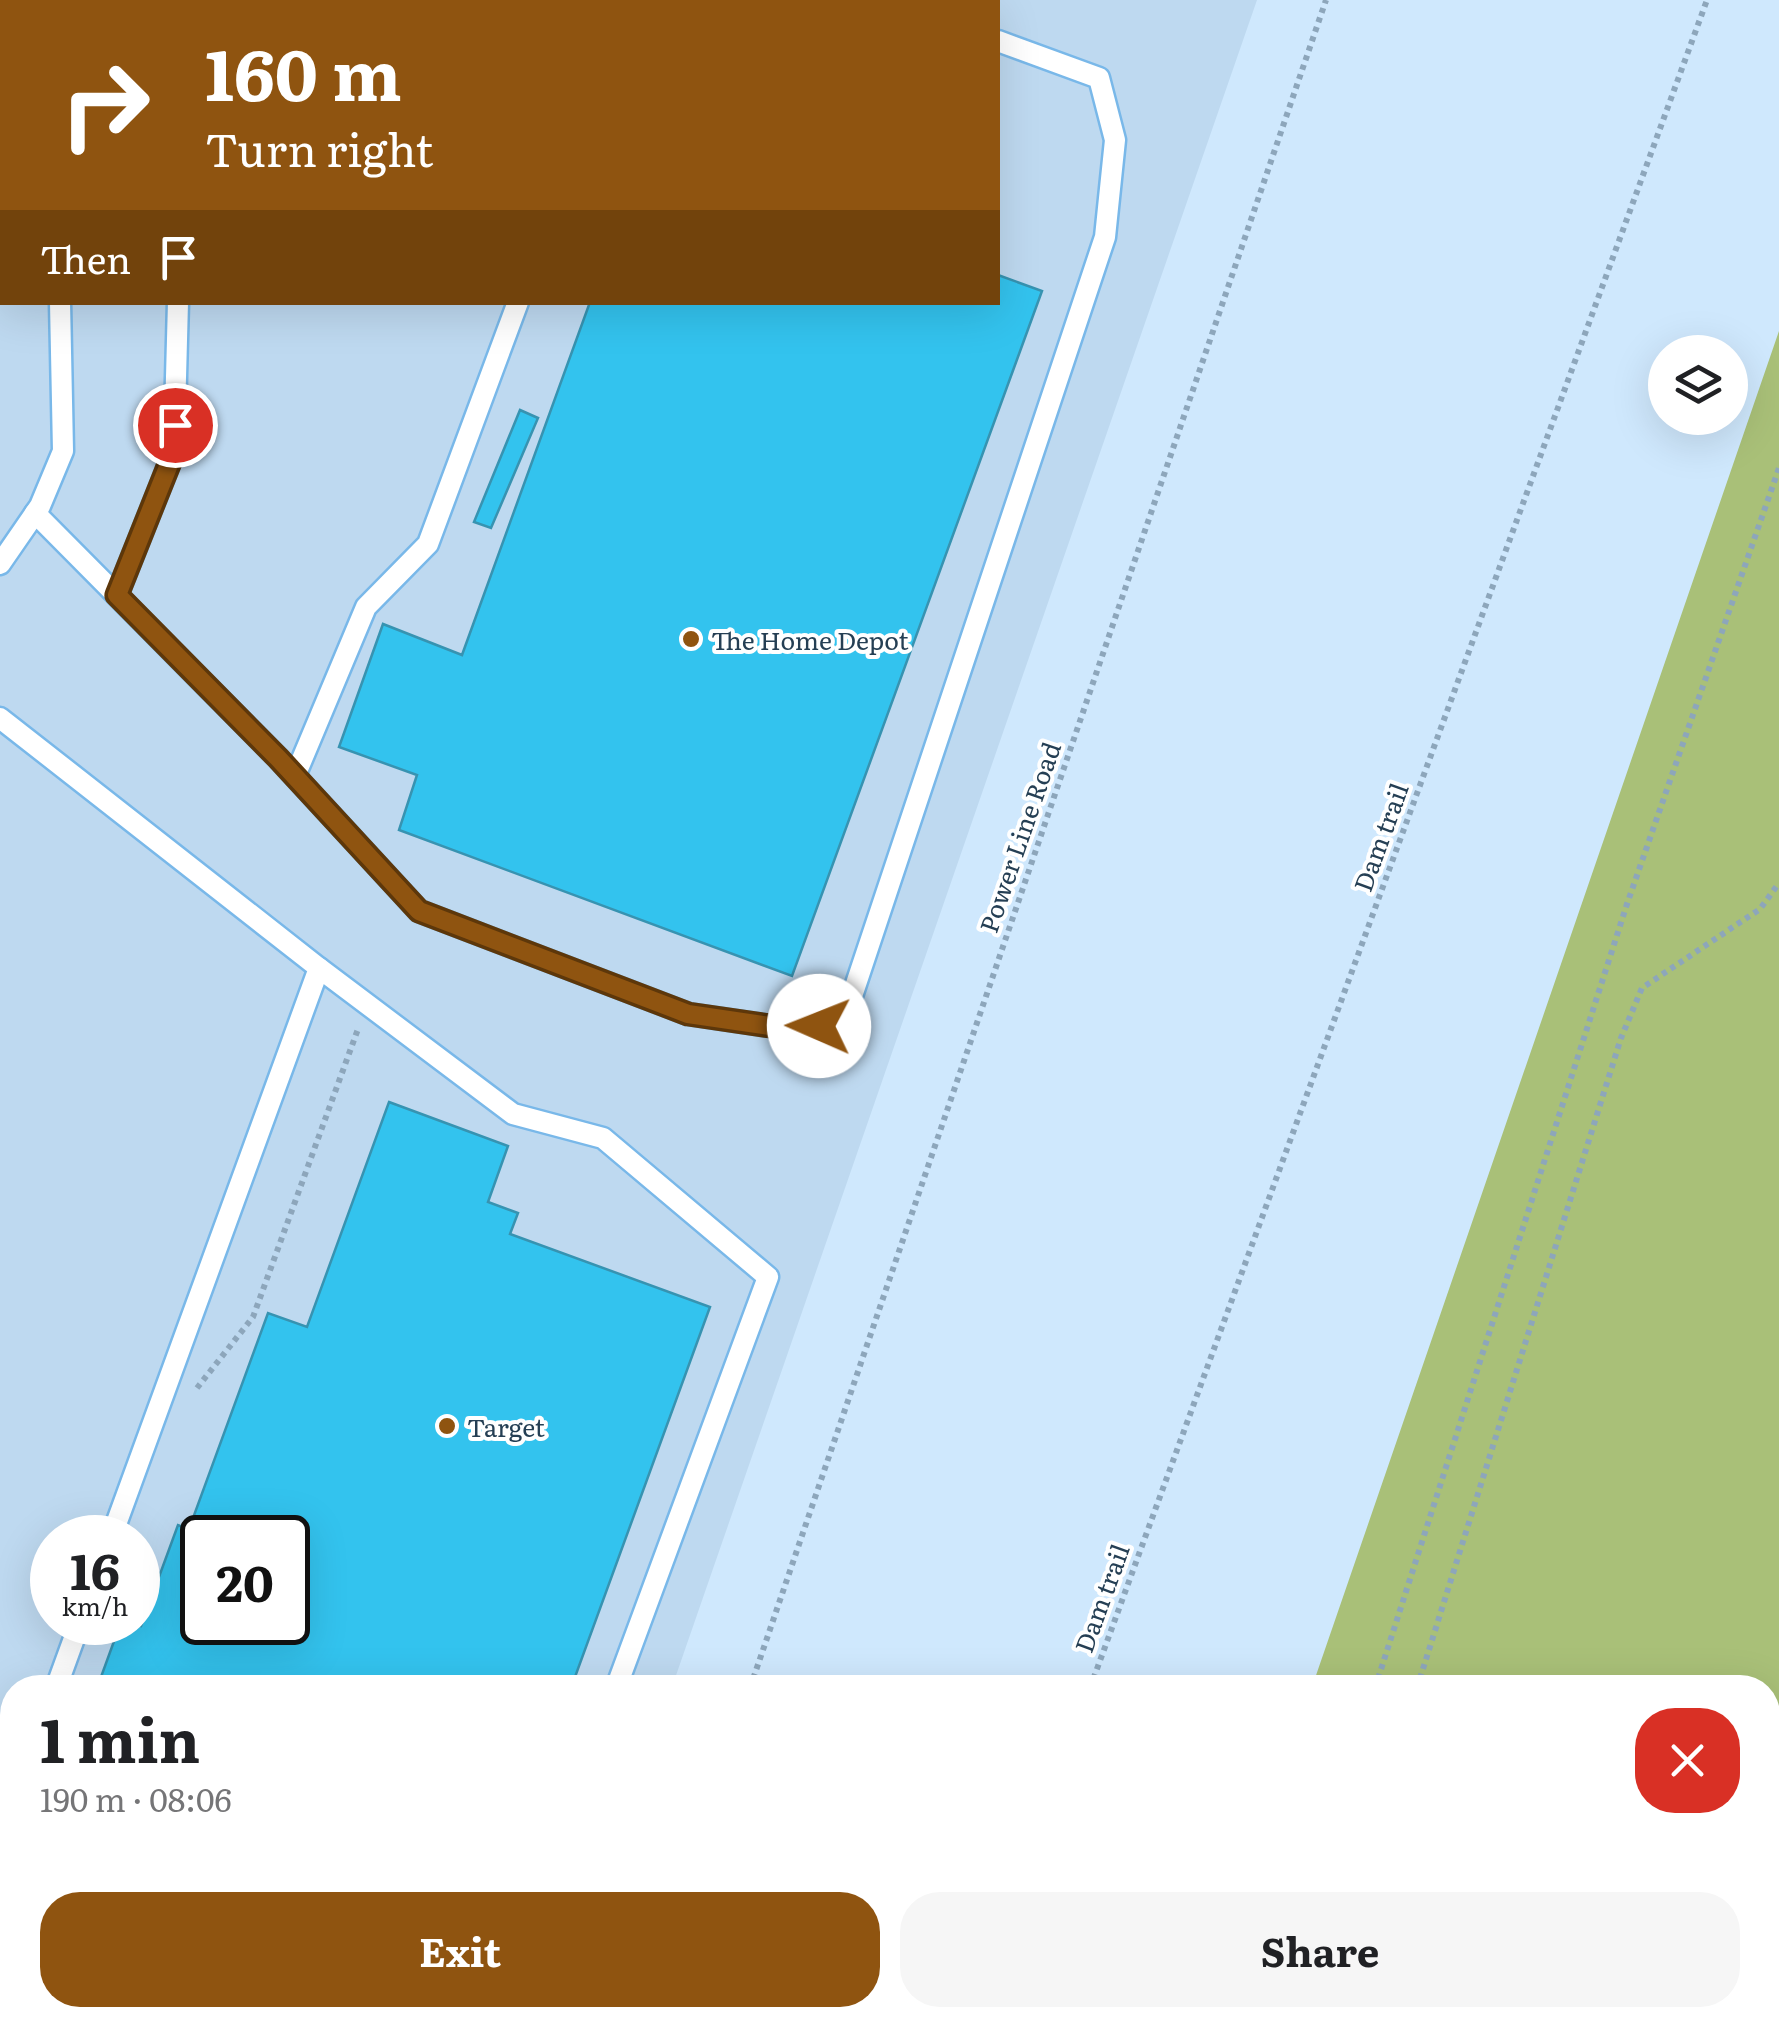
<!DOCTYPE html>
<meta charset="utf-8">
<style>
:root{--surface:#fff;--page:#f6f6f6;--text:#202124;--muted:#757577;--accent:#8f5410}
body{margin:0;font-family:Literata,serif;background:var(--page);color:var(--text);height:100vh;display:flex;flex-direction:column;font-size:38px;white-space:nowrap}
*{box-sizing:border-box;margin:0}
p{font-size:32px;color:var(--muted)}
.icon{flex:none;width:55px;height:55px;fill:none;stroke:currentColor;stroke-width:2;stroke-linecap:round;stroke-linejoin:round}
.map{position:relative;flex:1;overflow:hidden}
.panel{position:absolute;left:0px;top:1675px;width:1780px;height:352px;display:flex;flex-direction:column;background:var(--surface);border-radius:40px 40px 0 0;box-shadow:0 10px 40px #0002}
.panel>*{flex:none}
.guide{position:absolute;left:0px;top:0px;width:1000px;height:305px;box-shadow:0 10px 40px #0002;background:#8f5410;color:#fff;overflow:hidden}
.controls{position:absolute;left:1648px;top:335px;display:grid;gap:20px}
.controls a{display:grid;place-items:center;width:100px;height:100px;border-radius:50%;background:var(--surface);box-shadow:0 10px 40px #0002;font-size:50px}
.speed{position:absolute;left:30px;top:1515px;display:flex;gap:20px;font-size:50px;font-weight:700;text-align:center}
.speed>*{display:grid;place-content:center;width:130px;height:130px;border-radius:50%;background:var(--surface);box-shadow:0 10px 40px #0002;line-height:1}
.speed small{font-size:25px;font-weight:400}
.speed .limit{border:5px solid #111;border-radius:15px;background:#fff;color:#111}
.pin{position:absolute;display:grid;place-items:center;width:85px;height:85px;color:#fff;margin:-42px;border:5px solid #fff;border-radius:50%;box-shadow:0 2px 10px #0007}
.me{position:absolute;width:110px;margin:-55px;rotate:271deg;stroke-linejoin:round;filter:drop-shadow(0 0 8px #0008)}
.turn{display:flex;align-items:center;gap:35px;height:210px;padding:0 40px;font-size:45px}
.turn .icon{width:130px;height:130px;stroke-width:2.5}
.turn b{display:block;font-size:70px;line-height:85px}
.then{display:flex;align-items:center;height:95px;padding:0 40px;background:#0003;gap:20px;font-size:38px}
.round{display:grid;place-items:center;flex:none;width:105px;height:105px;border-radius:40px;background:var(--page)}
.summary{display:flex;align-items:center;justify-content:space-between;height:170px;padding:0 40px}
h1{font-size:60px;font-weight:700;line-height:75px}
.button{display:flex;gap:20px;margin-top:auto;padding:20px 40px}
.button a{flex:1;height:115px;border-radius:40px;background:var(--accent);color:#fff;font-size:40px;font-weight:700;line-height:115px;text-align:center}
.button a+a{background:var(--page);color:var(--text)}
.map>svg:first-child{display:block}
</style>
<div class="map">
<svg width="1779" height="2027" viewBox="0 0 1779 2027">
<rect width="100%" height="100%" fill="#cfe8fd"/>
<!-- built -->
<path fill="#bed9f0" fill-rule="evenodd" d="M0 0H1257L672 1687 12 1688V2015H559L555 2027H0ZM2 2H998V302H2ZM52 1538H138V1622H52ZM202 1538H288V1622H202Z"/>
<!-- green -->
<polygon fill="#a9c078" points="1779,331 1779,2027 1167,2027 1173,2015 1768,2015 1768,1688 1312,1687"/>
<!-- building -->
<g fill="#33c3ee" stroke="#3793b1" stroke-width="2.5" fill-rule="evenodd">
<polygon points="998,275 1042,291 792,976 399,830 417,775 339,747 383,624 462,655 590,302 998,302"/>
<polygon points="520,410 538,418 491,528 474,522"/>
<path d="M389 1102 508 1146 488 1202 518 1213 510 1234 710 1307 571 1688H97L121 1622 141 1626 178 1525 189 1529 268 1313 307 1327ZM202 1538H288V1622H202Z"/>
<polygon points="47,2015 408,2015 404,2027 43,2027"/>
</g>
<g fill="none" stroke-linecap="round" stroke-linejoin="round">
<defs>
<g id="lane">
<polyline points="3,0 5,2"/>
<polyline points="884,0 891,2"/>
<polyline points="631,2 631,0"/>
<polyline points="0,158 2,162"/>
<polyline points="35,513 278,758 419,911 688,1014 770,1026 819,1026 851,999 1105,237 1115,140 1099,78 998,41"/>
<polyline points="0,564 40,506 63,451 60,302"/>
<polyline points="117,595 174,452 178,302"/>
<polyline points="0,718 319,968 111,1538"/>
<polyline points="295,776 366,607 428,544 518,302"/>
<polyline points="319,968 513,1114 603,1138 768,1277 616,1688"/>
<polyline points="56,1688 80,1622"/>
<polyline points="6,2027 12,2007"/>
<polyline points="494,2027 499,2015"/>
</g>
</defs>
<!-- lane casing -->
<use href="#lane" stroke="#79b8e9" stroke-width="25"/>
<!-- path -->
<g stroke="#8da6bb" stroke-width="6" stroke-dasharray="5 5" stroke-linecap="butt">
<polyline points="197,1388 253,1317 358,1029"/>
<polyline points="750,1688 1326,0"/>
<polyline points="1090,1688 1707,0"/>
<polyline points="1375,1688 1627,904 1779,468"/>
<polyline points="1417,1688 1621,1038 1642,988 1760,909 1779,883"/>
<polyline points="634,2027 638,2015"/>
<polyline points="965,2027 970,2015"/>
<polyline points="1266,2027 1270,2015"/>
<polyline points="1313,2027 1317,2015"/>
</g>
<!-- lane -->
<use href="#lane" stroke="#fff" stroke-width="20"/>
</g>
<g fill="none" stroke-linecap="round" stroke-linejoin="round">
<defs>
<polyline id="route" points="175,425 174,452 117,595 278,758 419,911 688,1014 770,1026 819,1026"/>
</defs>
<!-- route casing -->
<use href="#route" stroke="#5d370a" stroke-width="25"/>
<!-- route -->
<use href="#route" stroke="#8f5410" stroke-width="18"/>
</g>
<!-- markers -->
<g fill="#8f5410" stroke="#fff" stroke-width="4">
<circle cx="691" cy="639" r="10"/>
<circle cx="447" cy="1426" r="10"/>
</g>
<g text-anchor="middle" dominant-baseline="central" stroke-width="8" stroke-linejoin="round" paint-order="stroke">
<!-- poi labels -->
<g font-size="25" fill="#253f54" stroke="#fff" text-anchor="start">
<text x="711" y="639">The Home Depot</text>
<text x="467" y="1426">Target</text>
</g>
<!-- street labels -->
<g font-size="25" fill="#253f54" stroke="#fff">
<text transform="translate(1019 837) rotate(-71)">Power Line Road</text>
<text transform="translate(1380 837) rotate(-70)">Dam trail</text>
<text transform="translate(1101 1598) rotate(-70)">Dam trail</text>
</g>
</g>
</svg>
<div class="controls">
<a><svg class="icon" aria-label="layers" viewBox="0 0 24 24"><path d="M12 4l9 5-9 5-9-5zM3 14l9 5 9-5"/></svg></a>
</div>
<div class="speed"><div>16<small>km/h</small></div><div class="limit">20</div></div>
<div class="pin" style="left:175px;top:425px;background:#d93025"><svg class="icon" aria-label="arrive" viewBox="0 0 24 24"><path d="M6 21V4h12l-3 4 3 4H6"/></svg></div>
<svg class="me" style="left:819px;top:1026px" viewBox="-20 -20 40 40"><circle r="19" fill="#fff"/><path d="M0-13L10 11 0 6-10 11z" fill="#8f5410"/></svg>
<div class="guide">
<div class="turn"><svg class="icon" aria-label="right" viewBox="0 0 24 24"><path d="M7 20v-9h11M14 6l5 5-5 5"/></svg><div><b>160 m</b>Turn right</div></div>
<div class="then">Then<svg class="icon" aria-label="arrive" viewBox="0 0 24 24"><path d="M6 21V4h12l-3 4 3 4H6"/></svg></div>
</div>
<section class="panel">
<div class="summary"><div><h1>1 min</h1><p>190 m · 08:06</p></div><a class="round" style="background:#d93025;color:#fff"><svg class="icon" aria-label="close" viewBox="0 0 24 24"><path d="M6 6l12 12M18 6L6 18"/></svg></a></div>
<div class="button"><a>Exit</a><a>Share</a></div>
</section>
</div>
